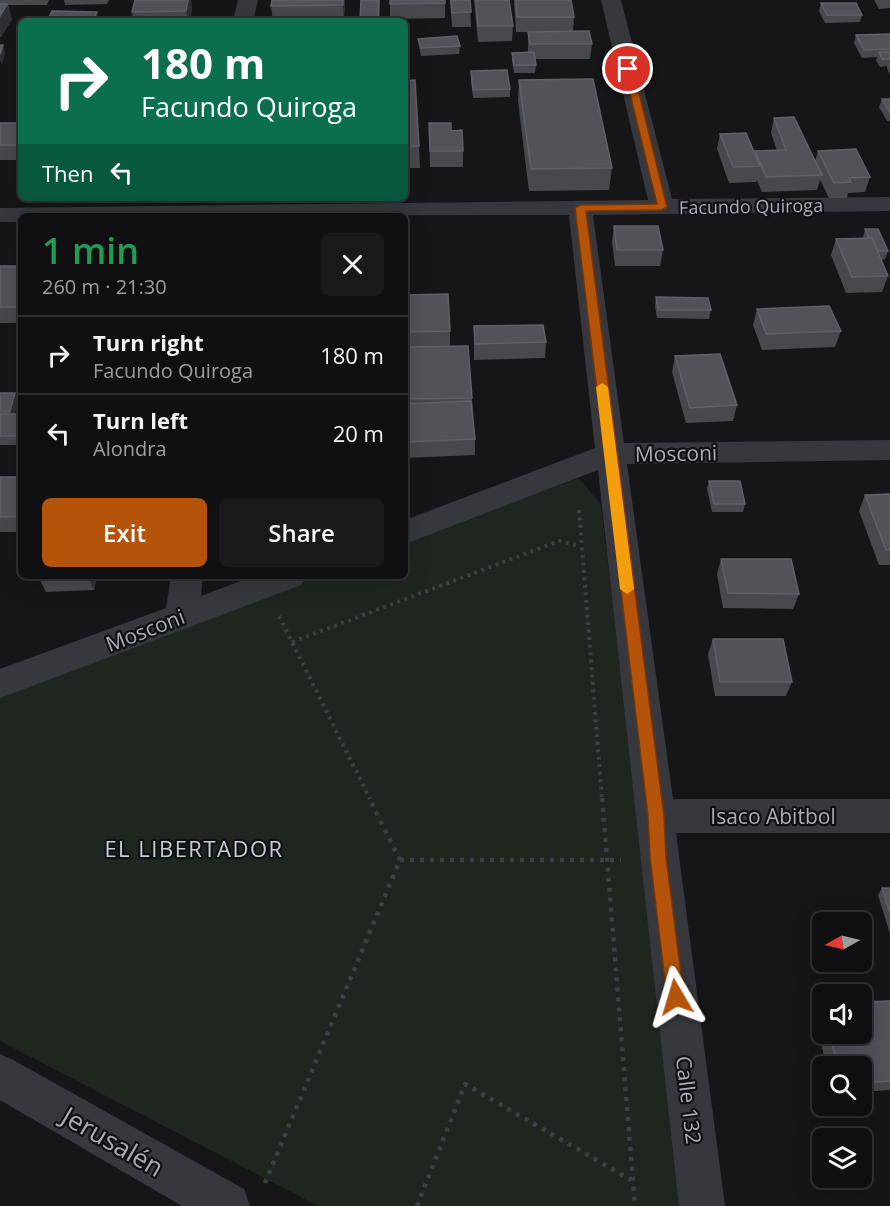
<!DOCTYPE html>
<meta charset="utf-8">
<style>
:root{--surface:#101012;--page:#19191b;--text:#f1f3f6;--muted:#9c9d9f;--line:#303032;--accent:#b45309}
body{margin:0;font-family:"Open Sans",sans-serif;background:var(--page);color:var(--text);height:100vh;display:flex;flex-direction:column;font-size:22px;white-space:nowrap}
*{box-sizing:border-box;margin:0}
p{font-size:20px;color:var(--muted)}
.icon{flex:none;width:33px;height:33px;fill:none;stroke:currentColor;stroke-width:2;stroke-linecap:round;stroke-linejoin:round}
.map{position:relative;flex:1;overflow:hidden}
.sheet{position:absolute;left:18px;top:213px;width:390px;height:366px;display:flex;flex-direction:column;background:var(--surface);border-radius:9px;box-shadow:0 6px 24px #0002,0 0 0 2px var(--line)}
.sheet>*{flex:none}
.banner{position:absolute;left:18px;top:18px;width:390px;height:183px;border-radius:9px;box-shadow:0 6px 24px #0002,0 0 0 2px var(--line);background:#0b6e4f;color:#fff;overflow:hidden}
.needle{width:39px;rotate:262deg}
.controls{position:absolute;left:812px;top:912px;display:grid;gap:12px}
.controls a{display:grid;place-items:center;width:60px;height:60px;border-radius:9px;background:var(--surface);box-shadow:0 6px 24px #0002,0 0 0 2px var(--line);font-size:30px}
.pin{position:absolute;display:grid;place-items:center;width:51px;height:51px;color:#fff;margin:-26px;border:3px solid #fff;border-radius:50%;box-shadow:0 2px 6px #0007}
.me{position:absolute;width:66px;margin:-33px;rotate:353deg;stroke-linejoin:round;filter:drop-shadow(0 0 4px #0008)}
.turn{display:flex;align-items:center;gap:21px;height:126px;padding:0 24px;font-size:27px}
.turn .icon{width:78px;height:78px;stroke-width:2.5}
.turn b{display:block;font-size:42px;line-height:51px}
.then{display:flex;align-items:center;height:57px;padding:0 24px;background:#0003;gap:12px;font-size:22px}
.round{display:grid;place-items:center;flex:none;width:63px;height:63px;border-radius:9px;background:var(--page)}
.summary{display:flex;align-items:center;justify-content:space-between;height:102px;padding:0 24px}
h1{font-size:36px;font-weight:600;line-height:45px;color:#1e9e55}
.button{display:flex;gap:12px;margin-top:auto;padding:12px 24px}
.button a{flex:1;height:69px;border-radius:9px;background:var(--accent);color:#fff;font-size:24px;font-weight:600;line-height:69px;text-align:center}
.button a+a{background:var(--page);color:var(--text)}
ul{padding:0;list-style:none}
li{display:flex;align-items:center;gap:18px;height:78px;padding:0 24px;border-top:2px solid var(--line)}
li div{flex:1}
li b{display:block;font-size:22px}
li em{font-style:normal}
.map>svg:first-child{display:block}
</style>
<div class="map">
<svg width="890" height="1206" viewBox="0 0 890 1206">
<rect width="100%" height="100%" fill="#161618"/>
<!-- green -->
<polygon fill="#1e261f" points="579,478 601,505 684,1206 318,1206 0,1041 0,692 313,576 405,576 405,542"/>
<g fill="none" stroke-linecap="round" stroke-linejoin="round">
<!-- path-far1 -->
<g stroke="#3d3f44" stroke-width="4" stroke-dasharray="3 4.5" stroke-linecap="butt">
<polyline points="579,510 602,799"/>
<polyline points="279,616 370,799"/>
<polyline points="292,642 559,541 580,546"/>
</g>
<!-- path -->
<g stroke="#3d3f44" stroke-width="4.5" stroke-dasharray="4 6" stroke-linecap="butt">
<polyline points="602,798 635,1206"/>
<polyline points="400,860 621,860"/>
<polyline points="265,1183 400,860 369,798"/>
<polyline points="417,1206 465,1084 631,1180"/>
</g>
<!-- minor -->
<g fill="#37383d" fill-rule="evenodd">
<polygon points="238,0 258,0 253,21 233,21"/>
<polygon points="601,0 621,0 672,199 890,197 890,211 593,215 624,443 890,440 890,460 627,464 673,799 890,799 890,833 676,833 725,1206 679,1206 598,470 405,544 405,520 595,448 569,215 21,216 21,222 0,222 0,208 648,200"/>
<polygon points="171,576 203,576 201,596 254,576 306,576 301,585 0,698 0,669 166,608"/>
<polygon points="0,1054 15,1061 244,1189 250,1206 182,1206 0,1100"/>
</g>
</g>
<!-- wall -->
<g fill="#47494d">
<polygon points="0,0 49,0 47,5 8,5 12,19 1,37 0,37"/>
<polygon points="64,0 109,0 107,4 65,5"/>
<polygon points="345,0 344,20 273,21 271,6"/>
<polygon points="390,0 445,0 445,18 390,19"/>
<polygon points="450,0 470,0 471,27 452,27"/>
<polygon points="474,0 509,0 513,26 512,41 478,42"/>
<polygon points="514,0 571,0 574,17 573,31 592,44 590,59 535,59 536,65 535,73 514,73 512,61 512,53 528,52 528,32 516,32"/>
<polygon points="874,0 890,0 890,8 879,9"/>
<polygon points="821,3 862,15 860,22 825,23 819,11"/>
<polygon points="192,7 190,21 109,21 133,19 132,12"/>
<polygon points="890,34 890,75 887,68 887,66 880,67 876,60 877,57 862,58 854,43 856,35"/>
<polygon points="418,39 460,46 459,54 421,56 419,47"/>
<polygon points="471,71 510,89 510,97 473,98 471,79"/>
<polygon points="519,80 612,168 609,190 529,191 518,101"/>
<polygon points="405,81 419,146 420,168 405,168"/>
<polygon points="882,99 890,99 890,121 887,121 879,107"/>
<polygon points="774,118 815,161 818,151 870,177 865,192 848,193 847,198 829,198 820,180 817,190 762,192 757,180 756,182 729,183 717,149 720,134 755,154 755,151 777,151 771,133"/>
<rect x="0" y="123" width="21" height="37"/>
<polygon points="429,123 451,131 463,151 463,167 430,167"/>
<polygon points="614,226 663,250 660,266 615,266 612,242"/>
<polygon points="865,229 888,251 885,259 881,260 888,276 882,292 846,293 831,255 836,239 863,238"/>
<rect x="0" y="266" width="21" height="57"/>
<polygon points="405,295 450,331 450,346 472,398 475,439 475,455 405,458"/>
<polygon points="656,297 711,310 709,319 657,318 655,306"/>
<polygon points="757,309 841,331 835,347 762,350 753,325"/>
<polygon points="474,326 546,342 545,358 474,360"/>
<polygon points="675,356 737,405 733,421 686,423 672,372"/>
<polygon points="0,393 15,393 18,401 14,414 21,414 21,445 0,445"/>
<rect x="0" y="477" width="21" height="55"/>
<polygon points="709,481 745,504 743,512 712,512 707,489"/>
<polygon points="890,494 890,565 879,565 859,511 865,495"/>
<polygon points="721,559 799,594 793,609 723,608 717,574"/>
<polygon points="38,576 97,576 94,590 46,592"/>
<polygon points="713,639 792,682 786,696 715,696 708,654"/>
<polygon points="882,888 890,888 890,934 878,895"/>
<polygon points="890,1001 890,1090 861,1092 861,1066 827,1066 813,1015 822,1004 822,1034 861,1034"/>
</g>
<!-- shaded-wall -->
<g fill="#2f3033">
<polygon points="188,0 191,0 192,7 190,21 188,21 186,11"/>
<polygon points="343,0 345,0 344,20 343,5"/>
<polygon points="379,0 380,0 380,21 378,21"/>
<polygon points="7,4 12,19 1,37 0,33 0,16"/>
<polygon points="97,12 99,19 98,21 93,21"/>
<polygon points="3,45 5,53 2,65 0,59 0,54"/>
<polygon points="15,393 18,401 13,419 10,411"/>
<polygon points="88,576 97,576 94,590"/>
</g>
<!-- building -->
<g fill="#525359" stroke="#5f6168" stroke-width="1.5">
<polygon points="135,0 188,0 186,11 132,12"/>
<polygon points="272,0 343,0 343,5 271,6"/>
<polygon points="361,0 379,0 378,21 360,21"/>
<polygon points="390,0 445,0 445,3 390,4"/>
<polygon points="451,0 470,0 471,12 452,13"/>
<polygon points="476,0 509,0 513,26 478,26"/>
<polygon points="516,0 571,0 574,17 517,17"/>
<polygon points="821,3 856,3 862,15 827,15"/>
<polygon points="0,4 7,4 0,16"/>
<polygon points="52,11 97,12 93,21 47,21"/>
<polygon points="177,18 177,21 109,21 110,19"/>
<polygon points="589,31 592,44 530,44 528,32"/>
<polygon points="890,34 890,49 864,50 856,35"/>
<polygon points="457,36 460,46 421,48 418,39"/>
<polygon points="0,45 3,45 0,54"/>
<polygon points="534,52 536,65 514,65 512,53"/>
<polygon points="879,52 890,52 890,59 882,59"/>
<polygon points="507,70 510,89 473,90 471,71"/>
<polygon points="593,79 612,168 531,169 519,80"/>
<polygon points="415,80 419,146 405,146 405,81"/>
<polygon points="882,99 890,99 890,113"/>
<polygon points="794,117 822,175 766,177 755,151 786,150 774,118"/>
<rect x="0" y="123" width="21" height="22"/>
<polygon points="429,123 451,123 451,131 462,130 463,151 430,151"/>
<polygon points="746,133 760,166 733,167 720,134"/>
<polygon points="856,149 870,177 849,178 851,182 834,183 818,151"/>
<polygon points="614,226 658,226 663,250 617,250"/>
<polygon points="865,229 878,229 888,251 877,251 872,238 869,238"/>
<polygon points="872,238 888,276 852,277 836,239"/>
<polygon points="0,266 21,266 20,307 0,307"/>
<polygon points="448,294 450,331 405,332 405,295"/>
<polygon points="656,297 708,298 711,310 658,310"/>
<polygon points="829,306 841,331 766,334 757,309"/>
<polygon points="543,325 546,342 475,344 474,326"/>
<polygon points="468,346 472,398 405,399 405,347"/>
<polygon points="720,354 737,405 690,408 675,356"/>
<polygon points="0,393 15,393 10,411 0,411"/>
<polygon points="471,401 475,439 405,442 405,404"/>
<rect x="0" y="414" width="21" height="22"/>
<polygon points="0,477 21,477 21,516 0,517"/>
<polygon points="709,481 740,481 745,504 714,504"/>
<polygon points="890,494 890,550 886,550 865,495"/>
<polygon points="721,559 791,559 799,594 728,593"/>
<polygon points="40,576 69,576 40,577"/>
<polygon points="713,639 783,639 792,682 720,682"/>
<polygon points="882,888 890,888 890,913"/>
<polygon points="890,1001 890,1081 861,1083 861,1066 838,1066 829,1034 861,1034 861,1002"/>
</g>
<!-- route -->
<polygon fill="#b45309" stroke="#753606" stroke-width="1.5" points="628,66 633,69 667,207 662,210 586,211 664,816 666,857 684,997 682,1003 676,1005 670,1003 667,997 650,857 648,816 575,208 580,205 657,204 624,69"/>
<!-- slow -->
<polygon fill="#f59e0b" points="602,383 608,387 634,589 627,594 620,589 596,387"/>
<g text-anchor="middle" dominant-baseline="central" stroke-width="4.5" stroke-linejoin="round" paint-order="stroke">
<!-- far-street labels -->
<g font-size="18" fill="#a8adb8" stroke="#111113">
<text transform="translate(751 206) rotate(-1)">Facundo Quiroga</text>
</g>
<!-- street labels -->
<g font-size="21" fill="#a8adb8" stroke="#111113">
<text transform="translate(676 453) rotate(-1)">Mosconi</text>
<text transform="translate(145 630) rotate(-21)">Mosconi</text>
<text x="773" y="816">Isaco Abitbol</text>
<text transform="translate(689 1100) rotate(83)">Calle 132</text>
</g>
<!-- neighbourhood labels -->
<g font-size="22" letter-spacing="1.5" fill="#c9ccd4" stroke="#111113">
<text x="194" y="848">EL LIBERTADOR</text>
</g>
<!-- near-street labels -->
<g font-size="26" fill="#a8adb8" stroke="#111113">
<text transform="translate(113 1141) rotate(30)">Jerusalén</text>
</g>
</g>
</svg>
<div class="controls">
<a><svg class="needle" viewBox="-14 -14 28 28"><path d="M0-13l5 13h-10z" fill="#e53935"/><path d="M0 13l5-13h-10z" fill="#9c9d9f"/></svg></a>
<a><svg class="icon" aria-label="sound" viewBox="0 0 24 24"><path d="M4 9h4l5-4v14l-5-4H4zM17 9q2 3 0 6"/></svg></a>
<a><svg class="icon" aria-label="search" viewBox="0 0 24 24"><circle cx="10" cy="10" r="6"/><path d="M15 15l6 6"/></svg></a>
<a><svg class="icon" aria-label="layers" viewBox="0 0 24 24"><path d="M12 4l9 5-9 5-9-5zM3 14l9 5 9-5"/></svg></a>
</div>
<div class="pin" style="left:628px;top:69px;background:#d93025"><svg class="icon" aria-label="arrive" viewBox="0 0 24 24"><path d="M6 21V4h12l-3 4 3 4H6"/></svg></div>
<svg class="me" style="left:676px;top:997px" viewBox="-20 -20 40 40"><path d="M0-17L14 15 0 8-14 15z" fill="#b45309" stroke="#fff" stroke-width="4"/></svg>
<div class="banner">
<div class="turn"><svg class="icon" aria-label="right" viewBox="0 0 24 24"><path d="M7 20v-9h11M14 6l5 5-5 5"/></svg><div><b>180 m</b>Facundo Quiroga</div></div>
<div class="then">Then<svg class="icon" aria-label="left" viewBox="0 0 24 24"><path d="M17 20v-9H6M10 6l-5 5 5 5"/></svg></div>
</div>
<section class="sheet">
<div class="summary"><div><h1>1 min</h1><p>260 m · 21:30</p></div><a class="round"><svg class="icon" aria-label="close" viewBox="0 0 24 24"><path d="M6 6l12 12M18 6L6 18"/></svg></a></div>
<ul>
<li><svg class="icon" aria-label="right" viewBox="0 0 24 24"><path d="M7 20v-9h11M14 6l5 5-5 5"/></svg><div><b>Turn right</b><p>Facundo Quiroga</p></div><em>180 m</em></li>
<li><svg class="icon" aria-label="left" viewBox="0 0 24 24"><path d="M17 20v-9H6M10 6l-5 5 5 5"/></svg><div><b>Turn left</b><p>Alondra</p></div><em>20 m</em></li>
</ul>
<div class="button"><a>Exit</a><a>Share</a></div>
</section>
</div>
